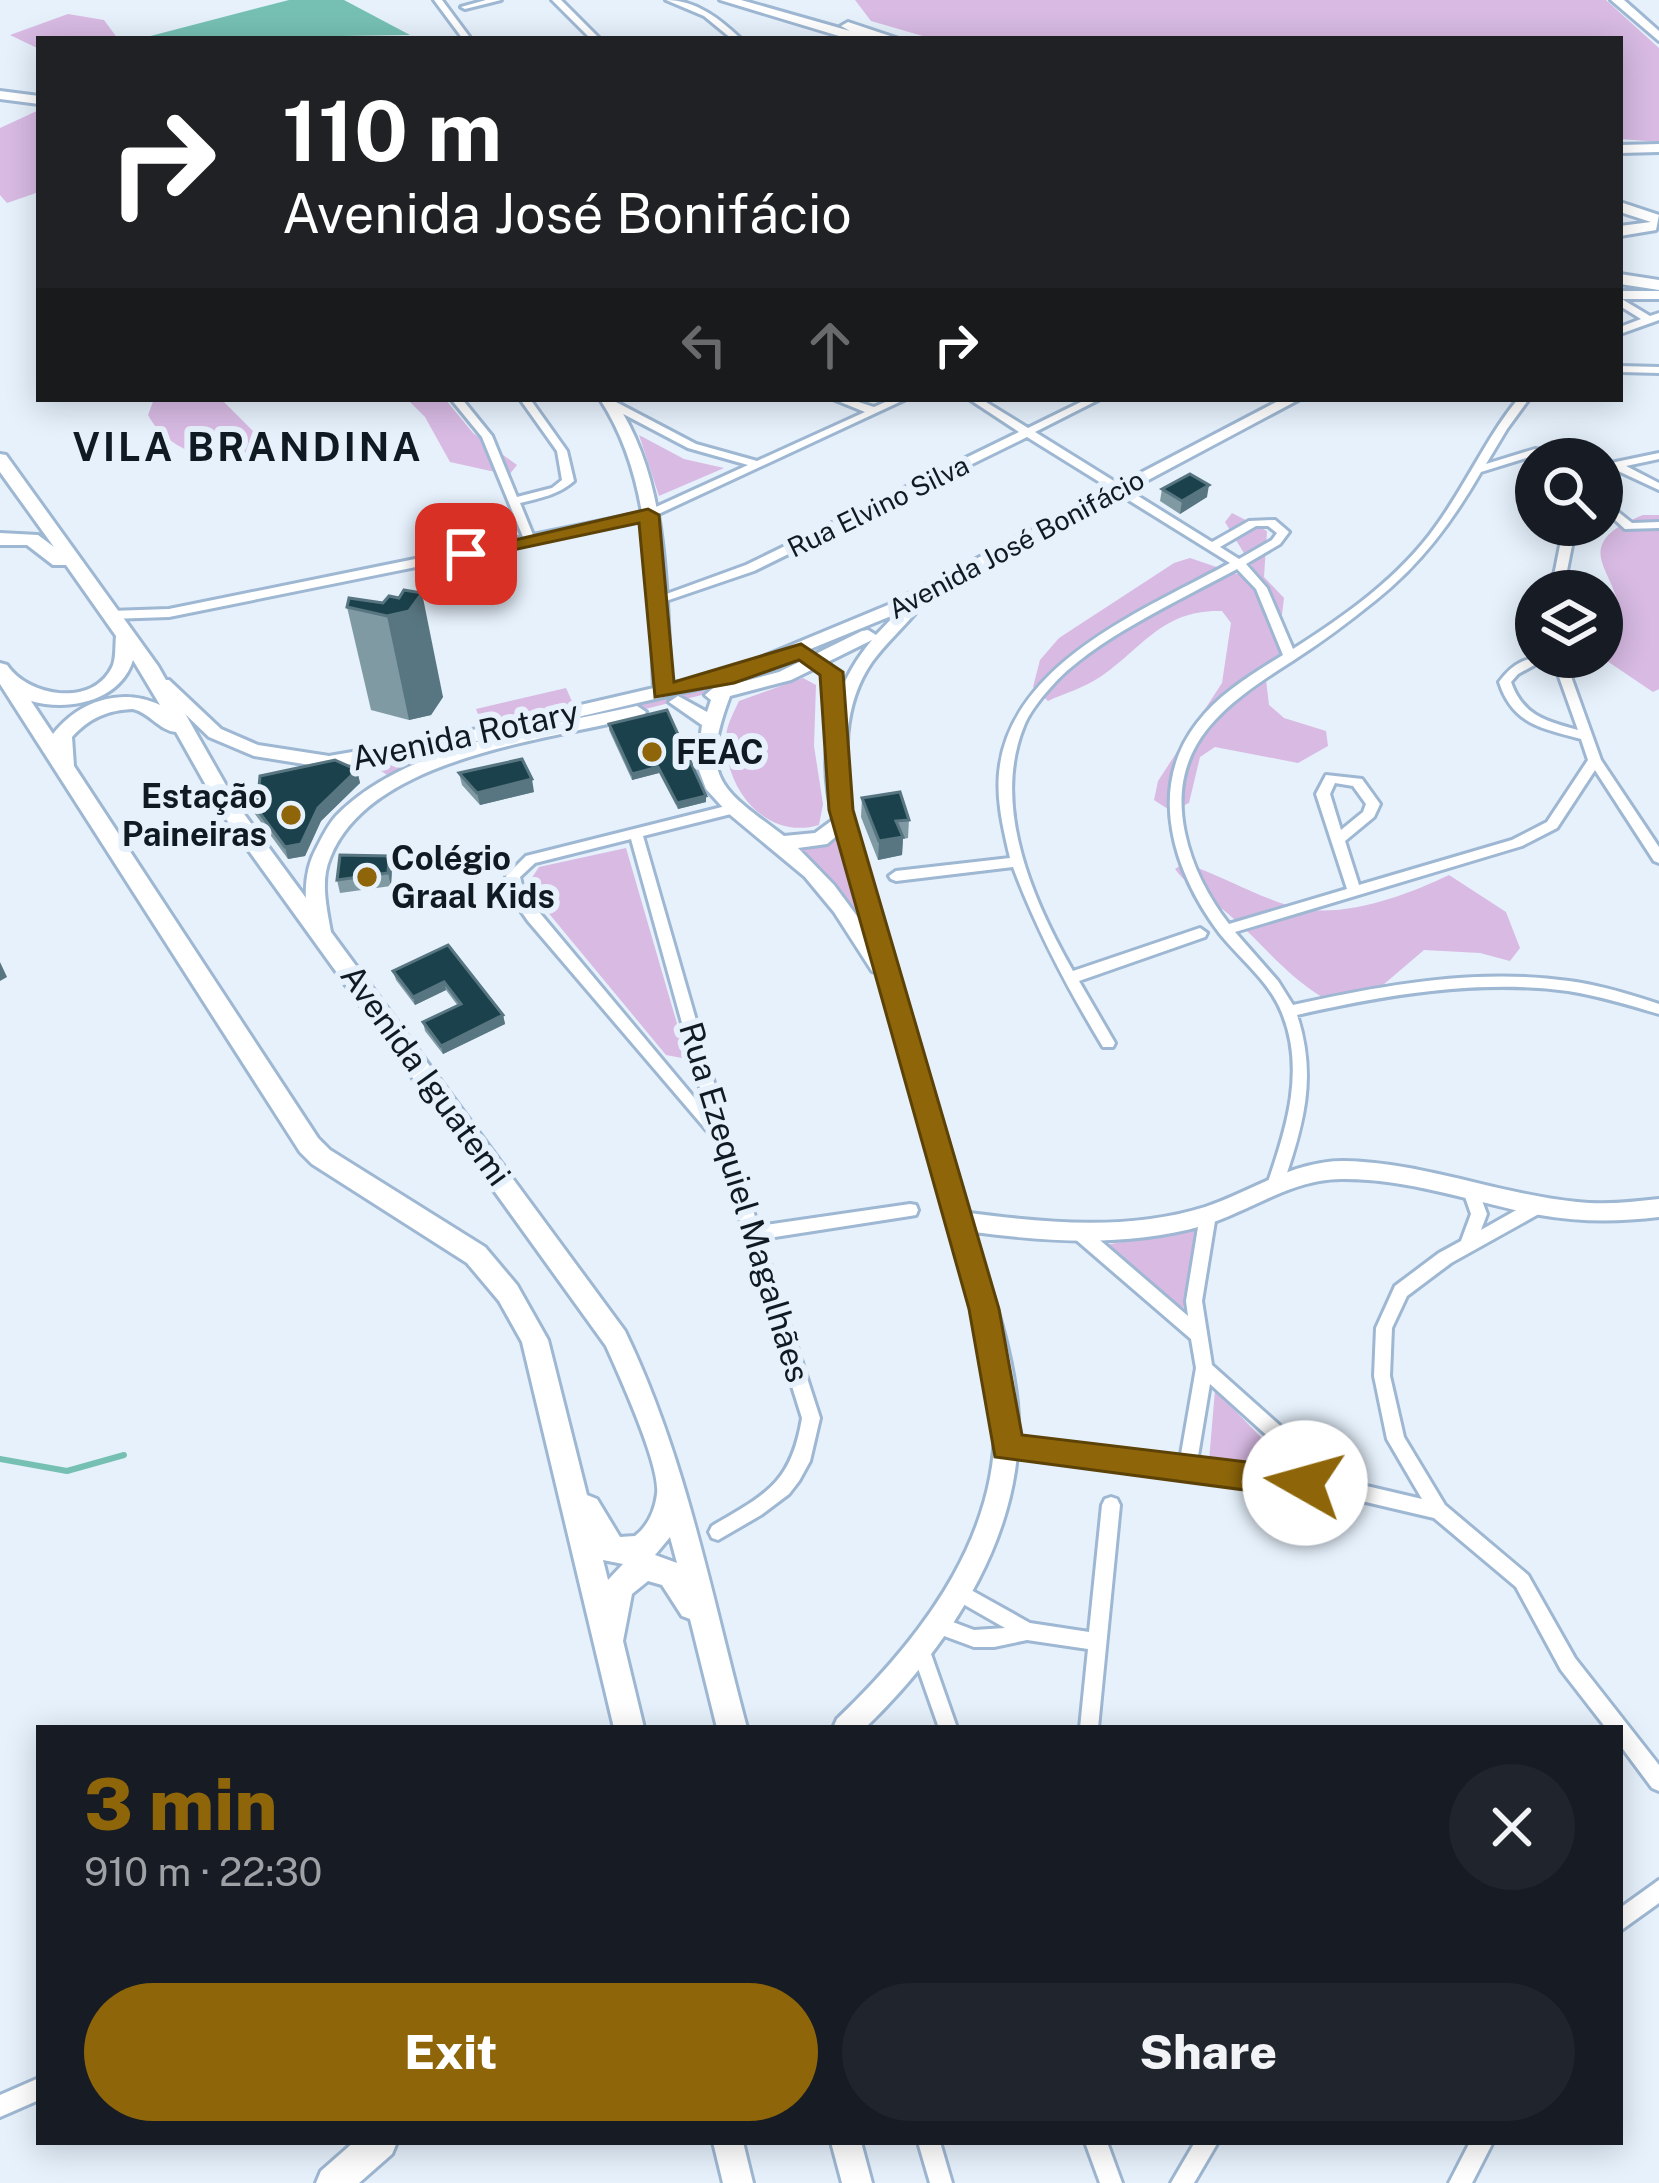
<!DOCTYPE html>
<html lang="en">
<head>
<meta charset="utf-8">
<style>
	body { margin:0; font-family:"Public Sans",sans-serif; background:#20242c; color:#f1f3f6; height:100vh; display:flex; flex-direction:column; font-size:45px; white-space:nowrap }
	* { box-sizing:border-box; margin:0 }
	p { font-size:39px; color:#9ea1a6 }
	.icon { flex:none; width:66px; height:66px; fill:none; stroke:currentColor; stroke-width:2; stroke-linecap:round; stroke-linejoin:round }
	.map { position:relative; flex:1; overflow:hidden }
	.sheet { position:absolute; left:36px; top:1725px; width:1587px; height:420px; display:flex; flex-direction:column; background:#171b24; border-radius:0px; box-shadow:0 6px 30px #0003 }
	.sheet>* { flex:none }
	.banner { position:absolute; left:36px; top:36px; width:1587px; height:366px; border-radius:0px; box-shadow:0 6px 30px #0003; background:#202124; color:#fff; overflow:hidden }
	.controls { position:absolute; left:1515px; top:438px; display:grid; gap:24px }
	.controls a { display:grid; place-items:center; width:108px; height:108px; border-radius:50%; background:#171b24; box-shadow:0 6px 30px #0003; font-size:60px }
	.pin { position:absolute; display:grid; place-items:center; width:102px; height:102px; color:#fff; margin:-51px; border-radius:24px; box-shadow:0 6px 18px #0006 }
	.me { position:absolute; width:132px; margin:-66px; rotate:277deg; stroke-linejoin:round; filter:drop-shadow(0 0 9px #0008) }
	.turn { display:flex; align-items:center; gap:42px; height:252px; padding:0 48px; font-size:54px }
	.turn .icon { width:156px; height:156px; stroke-width:2.5 }
	.turn b { display:block; font-size:84px; line-height:102px }
	.lanes { display:flex; align-items:center; height:114px; padding:0 48px; background:#0003; justify-content:center; gap:60px; direction:ltr }
	.lanes .off { opacity:.35 }
	.round { display:grid; place-items:center; flex:none; width:126px; height:126px; border-radius:63px; background:#20242c }
	.summary { display:flex; align-items:center; justify-content:space-between; height:204px; padding:0 48px }
	h1 { font-size:72px; font-weight:800; line-height:90px; color:#8e6609 }
	.action { display:flex; gap:24px; margin-top:auto; padding:24px 48px }
	.action a { flex:1; height:138px; border-radius:72px; background:#8e6609; color:#fff; font-size:48px; font-weight:800; line-height:138px; text-align:center }
	.action a+a { background:#20242c; color:#f1f3f6 }
	.map>svg:first-child { display:block }
	.green { fill:#d8bae3 }
	.water { fill:#76c0b3 }
	.lines { fill:none; stroke-linecap:round; stroke-linejoin:round }
	.stream { stroke:#76c0b3; stroke-width:6 }
	.street-casing { stroke:#9eb7d2; stroke-width:6 }
	.secondary-casing { stroke:#9eb7d2; stroke-width:6 }
	.primary-casing { stroke:#9eb7d2; stroke-width:6 }
	.street { fill:#fff; fill-rule:evenodd }
	.secondary { fill:#fff; fill-rule:evenodd }
	.primary { fill:#fff; fill-rule:evenodd }
	.wall { fill:#809aa4 }
	.shaded-wall { fill:#587681 }
	.building { fill:#1b424c; stroke:#587681; stroke-width:3 }
	.route { fill:#8e6609; stroke:#5c4206; stroke-width:3 }
	.poi-dot { fill:#8e6609; stroke:#e6f1fc; stroke-width:4.5 }
	.labels { text-anchor:middle; dominant-baseline:central; stroke-width:12; stroke-linejoin:round; paint-order:stroke }
	.far-street-label { font-size:27px; fill:#101a23; stroke:#e6f1fc }
	.street-label { font-size:33px; fill:#101a23; stroke:#e6f1fc }
	.poi-label { font-size:33px; font-weight:bold; fill:#101a23; stroke:#e6f1fc; text-anchor:start }
	.far-district-label { font-size:39px; font-weight:bold; letter-spacing:3px; fill:#101a23; stroke:#e6f1fc }
</style>
</head>
<body>
<div class="map">
<svg width="1659" height="2183" viewBox="0 0 1659 2183">
	<rect width="100%" height="100%" fill="#e6f1fc"/>
	<!-- green -->
	<g class="green">
		<polygon points="855,0 1606,0 1659,48 1659,142 1620,139 1620,39 933,39 871,21"/>
		<polygon points="68,14 104,20 118,39 39,39 39,49 10,35"/>
		<polygon points="39,110 39,192 7,203 0,195 0,128"/>
		<path d="M154,399H221L271,449C234,474 169,455 148,415Z"/>
		<polygon points="407,399 445,399 473,433 517,465 509,475 450,462 425,417"/>
		<polygon points="639,435 684,459 724,468 659,496"/>
		<path d="M1232,513L1267,531L1264,577L1284,598L1281,623L1295,649L1266,680L1269,705L1284,718L1326,731L1328,746L1298,763L1215,747L1200,757L1189,803L1171,811L1154,800L1158,781L1222,683L1231,623L1222,611C1162,609 1143,648 1100,677C1084,688 1065,693 1048,701L1033,687L1040,660L1059,638L1174,563L1190,558L1246,577L1253,568L1225,522Z"/>
		<path d="M1643,515H1659V689L1653,692L1604,659C1659,583 1543,555 1643,515Z"/>
		<path d="M803,678L816,685L814,746L823,804L819,825C765,841 723,787 726,736C727,724 734,712 739,701Z"/>
		<polygon points="718,682 714,692 422,764 390,777 377,768 385,758"/>
		<polygon points="566,688 575,708 484,730 476,709"/>
		<polygon points="842,837 875,947 837,886 798,850"/>
		<polygon points="626,848 687,1058 687,1059 666,1055 532,893 531,879 539,867"/>
		<path d="M1184,863C1220,875 1252,894 1287,905C1337,922 1405,896 1449,875L1506,912L1520,948L1510,961L1480,953L1424,950L1363,1002L1338,1006C1291,982 1271,952 1234,919C1215,901 1191,891 1175,869Z"/>
		<polygon points="1199,1229 1183,1310 1105,1245"/>
		<polygon points="1215,1390 1293,1470 1209,1461"/>
	</g>
	<!-- water -->
	<polygon class="water" points="289,0 344,0 410,35 139,39"/>
	<g class="lines">
		<!-- stream -->
		<polyline class="stream" points="0,1459 67,1471 124,1455"/>
		<!-- street casing -->
		<g class="street-casing">
			<g id="street">
				<polygon points="434,0 442,0 471,39 463,39"/>
				<polygon points="486,0 501,0 465,9 461,7"/>
				<polygon points="552,0 561,0 600,39 591,39"/>
				<path d="M666,0C696,0 720,19 741,39H732L704,16Z"/>
				<polygon points="1620,298 1650,316 1659,313 1659,320 1620,334 1620,327 1641,319 1620,306"/>
				<polygon points="1620,366 1659,367 1659,373 1620,372"/>
				<path d="M451,399H462L492,436L517,497L552,488L562,480L557,451L520,399H530L567,451L574,481C558,495 540,498 520,503L533,535L645,512L748,465L688,448L608,406V402H616L696,444L757,461L865,412L833,399H849L874,407L892,399H906L652,517L530,544L169,617L110,619L104,615L110,611L169,609L523,537L482,437Z"/>
				<path d="M969,399H981L1028,428L1087,399H1100L1035,432L1212,542L1249,521L1275,520L1289,532L1280,544L1246,564L1267,588L1293,649C1345,616 1400,577 1436,526C1466,485 1486,438 1518,399H1529L1507,429L1486,464L1535,449L1600,457L1602,459H1567L1536,455L1481,472C1452,522 1421,564 1376,600C1350,621 1322,642 1294,660C1228,702 1166,743 1185,833C1192,866 1208,897 1229,924L1347,889L1316,794L1326,775L1362,779L1380,804L1374,817L1345,841L1359,885L1512,840L1547,822L1588,760L1581,739C1542,728 1513,725 1499,682C1514,662 1527,657 1549,657L1518,674L1511,682C1523,716 1546,721 1578,730L1552,657H1564L1601,760L1659,847V863L1654,861L1595,770L1557,828L1522,846L1235,932L1278,981L1293,1005C1383,985 1477,968 1569,981C1600,985 1629,994 1659,1004V1014C1629,1005 1599,996 1568,991C1477,979 1386,995 1297,1015C1317,1076 1304,1123 1284,1182L1282,1186H1270L1268,1182C1287,1127 1305,1069 1282,1013C1270,982 1240,959 1220,934C1174,873 1146,789 1197,723C1219,694 1252,674 1283,655L1256,589L1237,569C1182,599 1090,641 1050,688C1041,698 1029,713 1024,726C991,806 1033,901 1073,971L1200,928L1207,933L1205,937L1079,981L1115,1043L1113,1047H1103C1068,989 1037,931 1013,867L896,881L891,879L889,876L896,871L1010,858C1003,828 995,796 1000,765C1015,661 1148,608 1230,563L1027,437L754,571L660,603L656,604L650,600L746,565L1019,432ZM1256,526H1268L1277,533L1272,540L1239,559L1220,547ZM1335,783L1353,786L1366,804L1363,812L1341,830L1330,794Z"/>
				<polygon points="1659,453 1659,459 1626,466 1659,483 1659,490 1616,470 1602,482 1602,472 1611,463"/>
				<polygon points="1602,499 1632,523 1659,522 1659,528 1625,529 1602,508"/>
				<polygon points="1564,525 1576,525 1563,591 1551,591"/>
				<path d="M734,804L741,809L739,812L643,836L731,1142L758,1226L910,1204L916,1205L918,1210L916,1215L910,1216L762,1239L820,1418L810,1461L799,1481L789,1494L761,1515L718,1540L712,1538L709,1532L712,1526C766,1494 791,1484 802,1418L715,1140L528,921L510,895L506,876L526,856ZM631,839L707,1113L524,894L520,877L535,863Z"/>
				<path d="M1471,1185L1477,1187L1487,1214L1481,1230L1534,1200H1546L1548,1205L1546,1210L1451,1263L1407,1296L1392,1328L1390,1376L1404,1437L1445,1505L1528,1575L1575,1658L1659,1765V1791L1652,1788L1620,1745V1728H1606L1561,1670L1516,1587L1434,1518L1336,1495L1006,1455L1000,1452L997,1447L1000,1442L1006,1439L1180,1460L1196,1368L1191,1339L1075,1239L1073,1234L1075,1229L1081,1227L1087,1229L1188,1316L1186,1301L1200,1215L1202,1210L1208,1209L1214,1210L1216,1215L1202,1301L1212,1365L1341,1480L1422,1499L1387,1439L1374,1376L1376,1328L1395,1286L1439,1253L1461,1241L1471,1214L1463,1191L1465,1187ZM1210,1384L1312,1476L1197,1462Z"/>
				<polygon points="1111,1497 1117,1499 1120,1505 1098,1728 1080,1728 1088,1649 1027,1640 994,1647 974,1647 936,1633 933,1627 936,1621 942,1618 974,1630 1005,1628 956,1600 953,1594 956,1588 962,1585 1030,1623 1089,1632 1102,1505 1105,1499"/>
				<polygon points="922,1645 929,1648 931,1654 957,1728 939,1728 913,1654 915,1648"/>
				<polygon points="1659,1880 1659,1903 1620,1931 1620,1908"/>
				<polygon points="39,2078 39,2100 0,2117 0,2095"/>
				<polygon points="918,2142 940,2142 952,2183 930,2183"/>
				<polygon points="1085,2142 1107,2142 1122,2183 1100,2183"/>
				<polygon points="1195,2142 1218,2142 1194,2183 1171,2183"/>
				<polygon points="1470,2142 1493,2142 1472,2183 1449,2183"/>
			</g>
		</g>
		<!-- secondary casing -->
		<g class="secondary-casing">
			<g id="secondary">
				<polygon points="1611,0 1624,0 1659,31 1659,41"/>
				<polygon points="0,91 39,96 39,104 0,99"/>
				<rect x="1620" y="291" width="39" height="8"/>
				<path d="M600,399H614C670,482 665,587 671,684L729,671L888,605L1282,399H1300L910,607L916,612C902,629 885,644 872,662C841,707 845,759 850,810L969,1213C1047,1223 1128,1231 1205,1207C1251,1192 1292,1161 1343,1161C1422,1162 1498,1194 1577,1202C1605,1205 1631,1202 1659,1199V1217C1618,1222 1580,1222 1540,1215C1474,1203 1409,1178 1341,1179C1291,1179 1249,1212 1202,1226C1127,1247 1050,1242 974,1232C990,1288 1011,1344 1017,1403C1029,1528 951,1645 865,1728H833L837,1719C925,1635 1009,1525 993,1395C985,1338 966,1283 950,1227C927,1143 904,1058 880,973L872,971L834,912L805,877L728,813L706,789L697,765L702,725L669,702L678,696L707,712L711,700L705,695L718,684L451,747L329,768L254,756L209,737L154,684L157,680H169L221,729L258,745L329,756L451,735L654,688C649,590 655,483 600,399ZM896,614L876,635L868,630L862,631L779,672L734,684L732,681ZM872,640C830,690 816,755 834,819L815,833L784,836C720,788 699,779 730,696L791,680ZM839,834L868,931L834,885L798,848L827,844Z"/>
				<path d="M637,706L646,712L643,716C550,740 370,756 330,858C320,881 327,909 331,932L321,939L314,937C303,910 302,873 317,847C322,837 328,825 336,816C407,743 541,728 637,706Z"/>
				<polygon points="713,2142 743,2142 753,2183 723,2183"/>
				<polygon points="831,2142 861,2142 872,2183 842,2183"/>
			</g>
		</g>
		<!-- primary casing -->
		<g class="primary-casing">
			<g id="primary">
				<polygon points="720,0 741,0 850,31 841,26 848,22 899,39 849,39"/>
				<polygon points="1659,144 1659,152 1620,153 1620,145"/>
				<polygon points="1620,202 1659,215 1656,230 1620,236 1620,226 1651,222 1620,212"/>
				<polygon points="1620,274 1659,280 1659,290 1620,284"/>
				<path d="M0,454L6,455L158,666L236,803L625,1331C686,1457 711,1594 747,1728H717L690,1619L682,1616L662,1585L648,1581L632,1594L623,1641L644,1728H614L522,1342L499,1301L467,1263L312,1164L300,1152L0,684V663L7,665C27,696 94,709 113,665C116,657 115,644 116,636L66,565H53L27,545H0V533L38,535L54,547L0,472ZM133,660L160,705C121,687 79,701 53,734L31,701C69,712 120,701 133,660ZM133,709C150,713 160,731 176,732L221,812L606,1346C619,1375 661,1466 657,1494C655,1510 648,1526 635,1536L620,1537L597,1499L587,1495L548,1340L517,1285L485,1247L330,1150L318,1138L74,766L72,737C89,718 108,710 133,709ZM670,1537L677,1563L655,1555ZM603,1560L623,1564L608,1580Z"/>
				<polygon points="354,2142 397,2142 392,2154 359,2183 316,2183 321,2171"/>
			</g>
		</g>
		<!-- street -->
		<use href="#street" class="street"/>
		<!-- secondary -->
		<use href="#secondary" class="secondary"/>
		<!-- primary -->
		<use href="#primary" class="primary"/>
	</g>
	<!-- wall -->
	<g class="wall">
		<polygon points="1162,489 1207,497 1180,514 1160,501"/>
		<polygon points="383,603 443,697 431,715 409,720 371,710 347,607"/>
		<polygon points="609,724 706,802 678,809 659,773 632,780 609,730"/>
		<polygon points="357,770 360,783 321,821 305,856 288,859 252,810 248,797 259,787"/>
		<polygon points="459,773 534,792 480,805 462,785"/>
		<polygon points="862,798 909,820 908,838 903,839 902,855 878,860 861,817"/>
		<polygon points="392,868 391,886 340,893 337,880"/>
		<polygon points="448,945 503,1015 505,1024 443,1054 425,1031 423,1022 458,1006 446,990 415,1005 396,980 393,971"/>
	</g>
	<!-- shaded-wall -->
	<g class="shaded-wall">
		<polygon points="1209,485 1207,497 1180,514 1182,501"/>
		<polygon points="422,593 443,697 431,715 409,720 387,616"/>
		<polygon points="658,767 659,773 632,780 632,774"/>
		<polygon points="357,770 360,783 321,821 305,856 288,859 285,847 318,808"/>
		<polygon points="532,779 534,792 480,805 477,793"/>
		<polygon points="706,796 706,802 678,809 677,803"/>
		<polygon points="903,837 902,855 878,860 879,841"/>
		<polygon points="389,856 392,868 391,886 388,873"/>
		<polygon points="0,962 7,977 0,981"/>
		<polygon points="444,982 446,990 415,1005 413,997"/>
		<polygon points="503,1015 505,1024 443,1054 441,1046"/>
	</g>
	<!-- building -->
	<g class="building">
		<polygon points="1190,474 1209,485 1182,501 1162,489"/>
		<polygon points="404,590 422,593 409,611 387,616 347,607 349,598 383,603 389,596 399,598"/>
		<polygon points="667,710 706,796 677,803 658,767 632,774 609,724"/>
		<polygon points="522,759 532,779 477,793 459,773"/>
		<polygon points="335,760 357,770 318,808 301,844 285,847 248,797 259,787 260,776"/>
		<polygon points="900,792 909,820 896,821 903,837 879,841 862,798"/>
		<polygon points="340,855 389,856 388,873 337,880"/>
		<polygon points="448,945 503,1015 441,1046 423,1022 461,1004 444,982 413,997 393,971"/>
	</g>
	<!-- route -->
	<polygon class="route" points="648,509 659,515 674,682 801,644 843,672 853,810 999,1309 1022,1435 1305,1469 1316,1473 1321,1483 1316,1493 1305,1498 995,1457 969,1309 829,810 820,675 799,660 734,683 655,697 639,523 466,560 455,554"/>
	<!-- markers -->
	<g class="poi-dot">
		<circle cx="652" cy="752" r="12"/>
		<circle cx="291" cy="815" r="12"/>
		<circle cx="367" cy="877" r="12"/>
	</g>
	<g class="labels">
		<!-- far-street labels -->
		<g class="far-street-label">
			<text transform="translate(878 506) rotate(-26)">Rua Elvino Silva</text>
			<text transform="translate(1016 544) rotate(-28)">Avenida José Bonifácio</text>
		</g>
		<!-- street labels -->
		<g class="street-label">
			<text transform="translate(465 735) rotate(-12)">Avenida Rotary</text>
			<text transform="translate(426 1075) rotate(54)">Avenida Iguatemi</text>
			<text transform="translate(745 1202) rotate(73)">Rua Ezequiel Magalhães</text>
		</g>
		<!-- poi labels -->
		<g class="poi-label">
			<text x="676" y="752">FEAC</text>
			<text x="267" y="796" text-anchor="end">Estação<tspan x="267" dy="38">Paineiras</tspan></text>
			<text x="391" y="858">Colégio<tspan x="391" dy="38">Graal Kids</tspan></text>
		</g>
		<!-- far-district labels -->
		<g class="far-district-label">
			<text x="248" y="447">VILA BRANDINA</text>
		</g>
	</g>
</svg>
<div class="controls">
<a><svg class="icon" aria-label="search" viewBox="0 0 24 24"><circle cx="10" cy="10" r="6"/><path d="M15 15l6 6"/></svg></a>
<a><svg class="icon" aria-label="layers" viewBox="0 0 24 24"><path d="M12 4l9 5-9 5-9-5zM3 14l9 5 9-5"/></svg></a>
</div>
<div class="pin" style="left:466px;top:554px;background:#d93025"><svg class="icon" aria-label="arrive" viewBox="0 0 24 24"><path d="M6 21V4h12l-3 4 3 4H6"/></svg></div>
<svg class="me" style="left:1305px;top:1483px" viewBox="-20 -20 40 40"><circle r="19" fill="#fff"/><path d="M0-13L10 11 0 6-10 11z" fill="#8e6609"/></svg>
<div class="banner">
<div class="turn"><svg class="icon" aria-label="right" viewBox="0 0 24 24"><path d="M7 20v-9h11M14 6l5 5-5 5"/></svg><div><b>110 m</b>Avenida José Bonifácio</div></div>
<div class="lanes"><svg class="icon off" aria-label="left" viewBox="0 0 24 24"><path d="M17 20v-9H6M10 6l-5 5 5 5"/></svg><svg class="icon off" aria-label="ahead" viewBox="0 0 24 24"><path d="M12 20V5M6 11l6-6 6 6"/></svg><svg class="icon" aria-label="right" viewBox="0 0 24 24"><path d="M7 20v-9h11M14 6l5 5-5 5"/></svg></div>
</div>
<section class="sheet">
<div class="summary"><div><h1>3 min</h1><p>910 m · 22:30</p></div><a class="round"><svg class="icon" aria-label="close" viewBox="0 0 24 24"><path d="M6 6l12 12M18 6L6 18"/></svg></a></div>
<div class="action"><a>Exit</a><a>Share</a></div>
</section>
</div>
</body>
</html>
